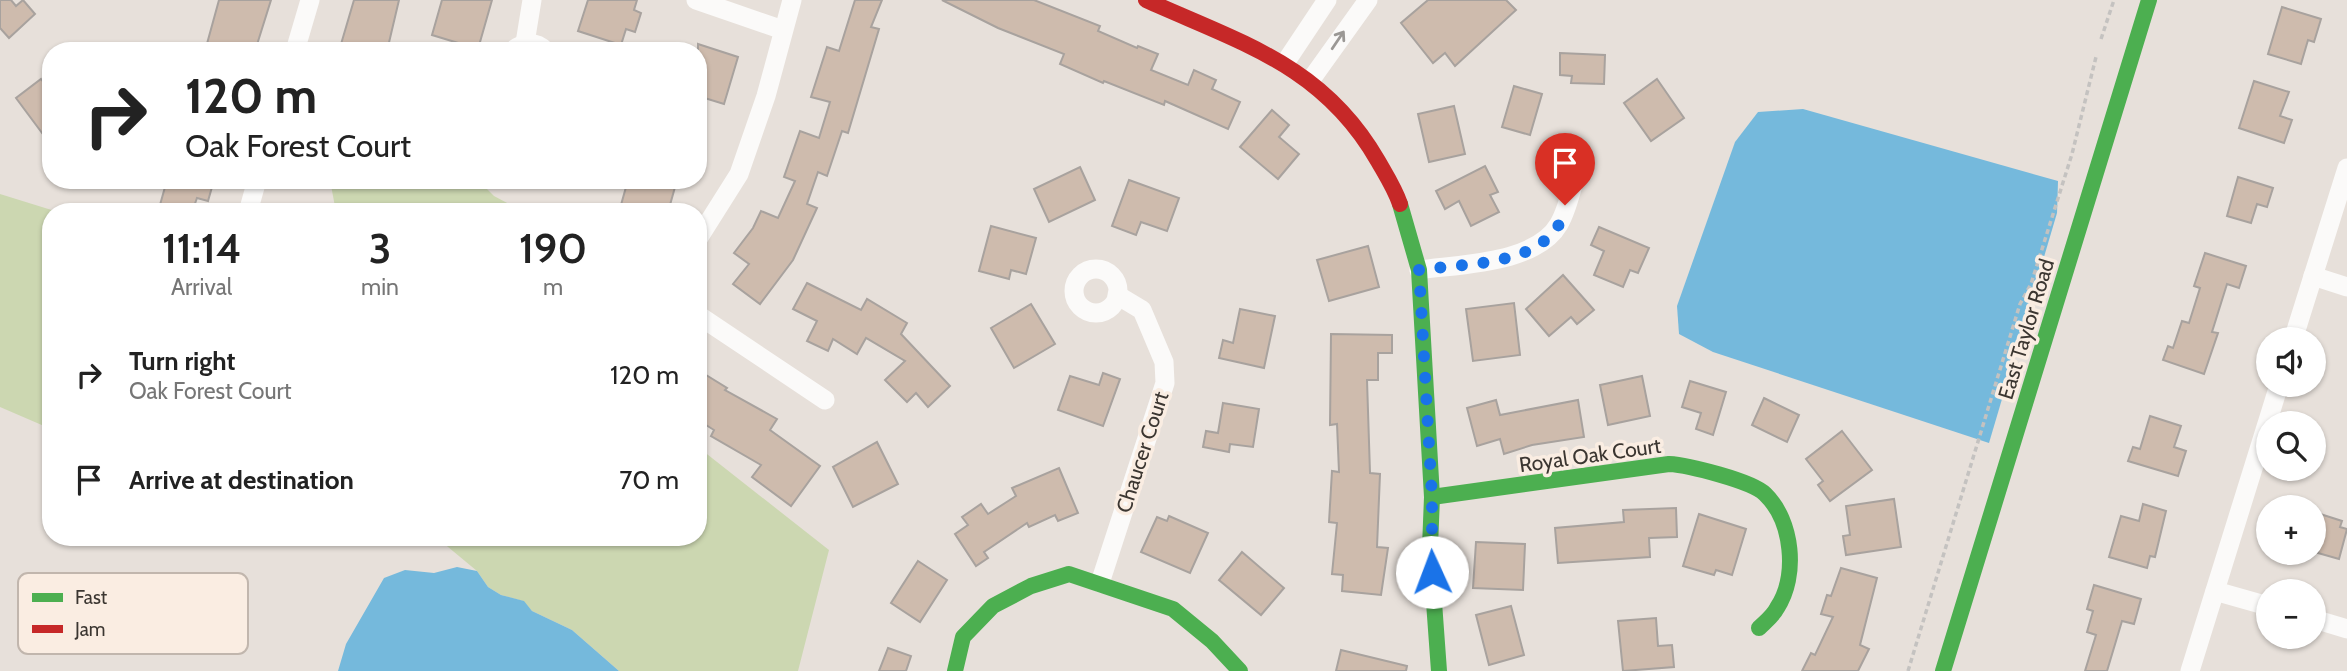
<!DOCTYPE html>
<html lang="en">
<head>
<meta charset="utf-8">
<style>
	body { margin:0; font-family:Cabin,sans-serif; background:#f6f6f6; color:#222; height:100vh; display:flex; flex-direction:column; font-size:26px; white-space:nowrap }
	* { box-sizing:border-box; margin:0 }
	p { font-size:23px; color:#767676 }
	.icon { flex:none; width:38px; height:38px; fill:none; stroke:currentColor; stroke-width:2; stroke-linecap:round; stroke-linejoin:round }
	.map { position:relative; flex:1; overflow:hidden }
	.panel { position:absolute; left:42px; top:203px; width:665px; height:343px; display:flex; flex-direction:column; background:#fff; border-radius:28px; box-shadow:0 2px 5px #0004 }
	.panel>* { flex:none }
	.guide { position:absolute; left:42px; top:42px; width:665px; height:147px; border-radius:28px; box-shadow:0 2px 5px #0004; background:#fff; color:#222; overflow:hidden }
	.tools { position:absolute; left:2256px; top:327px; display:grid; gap:14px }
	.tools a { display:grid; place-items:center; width:70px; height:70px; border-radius:50%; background:#fff; box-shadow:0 2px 5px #0004; font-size:35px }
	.pin { position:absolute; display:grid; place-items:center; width:60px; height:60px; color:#fff; margin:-72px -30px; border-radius:50% 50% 50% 0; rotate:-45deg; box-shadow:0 0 7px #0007 }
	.pin .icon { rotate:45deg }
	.me { position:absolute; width:77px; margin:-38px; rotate:358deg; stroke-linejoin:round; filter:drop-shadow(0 0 5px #0008) }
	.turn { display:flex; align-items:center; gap:24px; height:147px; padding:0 28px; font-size:32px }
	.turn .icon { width:91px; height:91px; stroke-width:2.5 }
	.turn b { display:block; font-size:49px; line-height:60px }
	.eta { display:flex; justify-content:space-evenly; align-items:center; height:119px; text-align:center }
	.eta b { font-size:42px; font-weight:600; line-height:49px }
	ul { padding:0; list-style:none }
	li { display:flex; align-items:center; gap:21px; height:105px; padding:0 28px }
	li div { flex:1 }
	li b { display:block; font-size:26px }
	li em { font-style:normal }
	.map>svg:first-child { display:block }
	.green { fill:#ccd7b1 }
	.water { fill:#75b9dc }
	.building { fill:#cebbad; stroke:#a8a29e; stroke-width:2 }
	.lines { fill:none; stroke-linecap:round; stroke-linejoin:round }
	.path { stroke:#c4c2c0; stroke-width:3.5; stroke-dasharray:5 3.5; stroke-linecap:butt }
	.street { stroke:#fbfaf9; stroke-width:19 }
	.fast { stroke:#4caf50; stroke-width:16 }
	.jam { stroke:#c62828; stroke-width:16 }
	.oneway { stroke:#9b9895 }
	.route { stroke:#1a73e8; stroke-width:12; stroke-dasharray:0 21.6 }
	.labels { text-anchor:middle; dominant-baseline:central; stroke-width:7; stroke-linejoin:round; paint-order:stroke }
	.street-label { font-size:21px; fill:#3b3631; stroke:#faede2 }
	.key { fill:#faede2; stroke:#c1b6ad; stroke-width:2 }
	.key-label { font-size:19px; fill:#3b3631 }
</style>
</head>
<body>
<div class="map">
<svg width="2347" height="671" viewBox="0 0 2347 671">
	<rect width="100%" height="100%" fill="#e7e0da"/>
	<!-- green -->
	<g class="green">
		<polygon points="330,180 478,180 494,196 524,212 336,212"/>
		<polygon points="0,194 58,212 51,212 51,429 0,407"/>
		<polygon points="698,447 829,550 798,671 619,671 572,630 532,611 523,601 501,595 488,587 477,571 436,537 698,537"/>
	</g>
	<!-- water -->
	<g class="water">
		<polygon points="1803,109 2058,181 2057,213 1989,443 1713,352 1679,334 1677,306 1735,142 1758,112"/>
		<polygon points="457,567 477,571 488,587 501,595 524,601 532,611 572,630 619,671 338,671 346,644 384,578 405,570 434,573"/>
	</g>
	<!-- building -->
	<g class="building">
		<polygon points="0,0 11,0 16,6 23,0 35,14 9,38 0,28"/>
		<polygon points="219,0 271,0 255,51 205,51"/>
		<polygon points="354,0 399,0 387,51 339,51"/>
		<polygon points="442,0 492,0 478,49 432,35"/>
		<polygon points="588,0 637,0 634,10 641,13 635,32 626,29 621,45 578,31"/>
		<polygon points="855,0 882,0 871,27 879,29 848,133 842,131 827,176 818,172 807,204 817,208 793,260 760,304 733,284 749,264 734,253 753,228 761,211 778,218 795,181 784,177 800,131 819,138 830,102 811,97 827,47 839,51"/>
		<polygon points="942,0 1034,0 1100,26 1098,31 1137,48 1138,46 1158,54 1151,70 1188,85 1194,70 1216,80 1212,89 1240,102 1228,129 1165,101 1164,105 1104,81 1103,83 1060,64 1064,54 998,28"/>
		<polygon points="1428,0 1506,0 1516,10 1455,66 1445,53 1433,63 1401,23"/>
		<polygon points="2282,7 2321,19 2314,42 2308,40 2301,64 2268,54"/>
		<polygon points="698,44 738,57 724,104 698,96"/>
		<polygon points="1560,53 1605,55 1604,84 1571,83 1572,76 1560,75"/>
		<polygon points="41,79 51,92 51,145 16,98"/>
		<polygon points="1657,79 1684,118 1651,141 1624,103"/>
		<polygon points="2254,81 2289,92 2280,116 2292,120 2284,143 2239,128"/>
		<polygon points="1514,86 1542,94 1530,135 1502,127"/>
		<polygon points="1454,106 1465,154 1429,162 1418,114"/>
		<polygon points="1272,110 1289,125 1279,137 1299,154 1278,179 1240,147"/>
		<polygon points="1485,166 1498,192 1490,195 1499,212 1471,226 1459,201 1445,209 1436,191"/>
		<polygon points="1080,167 1095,200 1049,222 1034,189"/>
		<polygon points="2238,177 2273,188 2267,207 2257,204 2251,223 2227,216"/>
		<polygon points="167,180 214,180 208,201 197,198 192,212 158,212"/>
		<polygon points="628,180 677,180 668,212 619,212"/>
		<polygon points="1129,180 1179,198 1167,231 1141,222 1136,235 1112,226"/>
		<polygon points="991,226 1036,238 1026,274 1011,270 1009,279 979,271"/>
		<polygon points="1599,227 1649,248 1638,273 1630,270 1623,287 1594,275 1604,251 1591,245"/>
		<polygon points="1368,246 1379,287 1329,301 1317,260"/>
		<polygon points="2205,253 2246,266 2239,288 2227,284 2212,332 2218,333 2204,374 2163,360 2168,346 2173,348 2182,321 2189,323 2200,288 2194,286"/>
		<polygon points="1563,275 1594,310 1577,324 1571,317 1549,336 1526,309"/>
		<polygon points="807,283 861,310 867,299 907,323 901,334 950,386 928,407 916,393 907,402 885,380 905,361 866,338 857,354 833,339 828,351 807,341 817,321 793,309"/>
		<polygon points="1514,303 1520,355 1473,361 1466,309"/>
		<polygon points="1031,304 1055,344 1014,368 991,328"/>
		<polygon points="1240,309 1275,316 1264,368 1219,358 1223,340 1233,343"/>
		<polygon points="1331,334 1392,335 1392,353 1378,353 1378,380 1367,380 1370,473 1380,474 1377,547 1388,548 1381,595 1342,591 1343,575 1332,574 1337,523 1329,522 1332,471 1339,472 1337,424 1330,425"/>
		<polygon points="698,370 727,388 725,390 777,419 770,430 820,466 791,506 752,477 761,465 711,436 714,430 698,420"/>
		<polygon points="1103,373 1120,379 1103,426 1058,410 1070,376 1099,385"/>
		<polygon points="1642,376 1650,416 1608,425 1600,385"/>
		<polygon points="1690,381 1726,392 1713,435 1696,429 1701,413 1682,407"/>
		<polygon points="1764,398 1799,415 1787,442 1752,425"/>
		<polygon points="1496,400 1500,415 1578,400 1584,437 1532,445 1504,454 1500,439 1477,446 1467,408"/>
		<polygon points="1223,403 1259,409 1253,447 1230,444 1229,452 1203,447 1206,431 1218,433"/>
		<polygon points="2150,416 2181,426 2174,447 2186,451 2178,476 2128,461 2133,447 2140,449"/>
		<polygon points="1842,431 1872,470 1830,501 1818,485 1823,481 1806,459"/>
		<polygon points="877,442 898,484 853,507 833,467"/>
		<polygon points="1059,468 1078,513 1058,521 1055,515 1029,527 1027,523 984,552 988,558 976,566 955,534 968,525 962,517 981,504 988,514 1016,496 1012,488"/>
		<polygon points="1894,499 1901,547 1846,555 1843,536 1850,535 1846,506"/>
		<polygon points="2143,504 2166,511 2155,557 2150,556 2147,568 2109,557 2121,516 2139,521"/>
		<polygon points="1676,508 1677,537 1649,538 1650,557 1558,563 1555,528 1624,522 1623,510"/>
		<polygon points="2314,512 2342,521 2340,527 2347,529 2339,559 2318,553 2319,549 2314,548"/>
		<polygon points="1699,514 1746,529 1732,575 1716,570 1714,575 1683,566"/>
		<polygon points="1169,516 1208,533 1190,573 1141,552 1157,517 1167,521"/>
		<polygon points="1476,542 1525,544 1523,590 1473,588"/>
		<polygon points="1242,552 1284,588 1261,615 1219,580"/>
		<polygon points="918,561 947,580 920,622 891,603"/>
		<polygon points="1841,568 1877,578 1860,645 1869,649 1858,671 1802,671 1811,653 1815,655 1833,617 1821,614 1827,595 1831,596"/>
		<polygon points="2094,585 2141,599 2134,624 2122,621 2107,671 2085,671 2096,635 2087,632 2093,611 2087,609"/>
		<polygon points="1511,606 1524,655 1489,665 1476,615"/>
		<polygon points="1656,618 1658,646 1672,645 1674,667 1623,671 1618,621"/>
		<polygon points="888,648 911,656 906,671 879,671"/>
		<polygon points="1341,650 1407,666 1406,671 1336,671"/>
	</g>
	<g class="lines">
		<!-- path -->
		<g class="path">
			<polyline points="2101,39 2114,0"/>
			<polyline points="1908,671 2020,304 2031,284 2072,154 2096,57"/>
		</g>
		<!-- street -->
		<g class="street">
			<polyline points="696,0 783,30"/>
			<polyline points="525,43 532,0"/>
			<polyline points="295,51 310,0"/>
			<path d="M512,51C523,42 535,40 546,51"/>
			<polyline points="1285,63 1327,0"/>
			<polyline points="1310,81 1368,0"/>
			<polyline points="248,212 257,180"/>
			<polyline points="698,239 739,174 766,96 792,0"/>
			<circle cx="1096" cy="291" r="22"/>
			<path d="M1419,270C1460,264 1536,264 1559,224C1569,207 1573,182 1579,163"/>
			<polyline points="2313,276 2347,287"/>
			<polyline points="698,315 825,400"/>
			<polyline points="2293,340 2347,168"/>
			<polyline points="1100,583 1165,383 1164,362 1142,310 1117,295"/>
			<polyline points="2215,591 2268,606"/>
			<polyline points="2314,619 2347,629"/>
			<polyline points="2190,671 2279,385"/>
		</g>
		<!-- fast -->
		<g class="fast">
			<polyline points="1400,204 1419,270 1432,497 1430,547 1439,671"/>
			<path d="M1432,497L1669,464C1688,465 1752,481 1765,494C1793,521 1798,576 1777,608C1773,616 1765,622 1759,628"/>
			<polyline points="955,671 963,637 993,606 1031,586 1069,574 1173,609 1212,641 1240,671"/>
			<polyline points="1943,671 2149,0"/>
		</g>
		<!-- jam -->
		<path class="jam" d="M1146,0C1241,43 1323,65 1378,161C1386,175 1395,189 1400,204"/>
	</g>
	<!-- one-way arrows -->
	<defs><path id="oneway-shaft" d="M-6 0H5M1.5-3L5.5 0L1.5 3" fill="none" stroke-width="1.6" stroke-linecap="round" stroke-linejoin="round" transform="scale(1.75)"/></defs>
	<use class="oneway" href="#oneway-shaft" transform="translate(1338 40) rotate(-56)"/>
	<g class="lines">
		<!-- route -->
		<path class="route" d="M1432,572V497L1419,270C1463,263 1531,267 1558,226C1562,220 1563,211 1565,205"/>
	</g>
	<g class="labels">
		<!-- street labels -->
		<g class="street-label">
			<text transform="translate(2026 329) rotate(-73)">East Taylor Road</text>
			<text transform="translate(1142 452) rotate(-72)">Chaucer Court</text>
			<text transform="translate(1590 455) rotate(-8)">Royal Oak Court</text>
		</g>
	</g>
	<!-- legend -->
	<rect x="18" y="573" width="230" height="81" rx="10" class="key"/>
	<rect x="32" y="593" width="31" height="9" fill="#4caf50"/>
	<rect x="32" y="625" width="31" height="8" fill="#c62828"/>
	<g class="key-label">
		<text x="75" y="604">Fast</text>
		<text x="75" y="636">Jam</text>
	</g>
</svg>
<div class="tools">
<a><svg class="icon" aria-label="sound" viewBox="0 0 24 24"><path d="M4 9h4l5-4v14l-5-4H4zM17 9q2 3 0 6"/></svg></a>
<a><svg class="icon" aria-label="search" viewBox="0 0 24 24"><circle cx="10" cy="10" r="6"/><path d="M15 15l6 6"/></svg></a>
<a>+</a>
<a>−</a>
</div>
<div class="pin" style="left:1565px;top:205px;background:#d93025"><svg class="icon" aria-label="arrive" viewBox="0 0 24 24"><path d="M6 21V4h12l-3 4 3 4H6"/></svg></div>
<svg class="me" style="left:1432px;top:572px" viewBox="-20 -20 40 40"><circle r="19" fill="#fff"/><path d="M0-13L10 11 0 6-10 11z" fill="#1a73e8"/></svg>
<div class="guide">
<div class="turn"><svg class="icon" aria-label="right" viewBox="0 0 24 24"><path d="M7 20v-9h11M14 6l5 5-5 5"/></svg><div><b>120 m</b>Oak Forest Court</div></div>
</div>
<section class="panel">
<div class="eta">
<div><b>11:14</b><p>Arrival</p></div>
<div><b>3</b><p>min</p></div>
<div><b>190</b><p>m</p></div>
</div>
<ul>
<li><svg class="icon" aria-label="right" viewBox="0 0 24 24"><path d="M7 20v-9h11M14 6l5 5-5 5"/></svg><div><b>Turn right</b><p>Oak Forest Court</p></div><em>120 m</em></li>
<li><svg class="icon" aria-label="arrive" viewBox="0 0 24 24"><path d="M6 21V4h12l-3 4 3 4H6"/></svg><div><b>Arrive at destination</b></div><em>70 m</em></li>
</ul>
</section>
</div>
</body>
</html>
